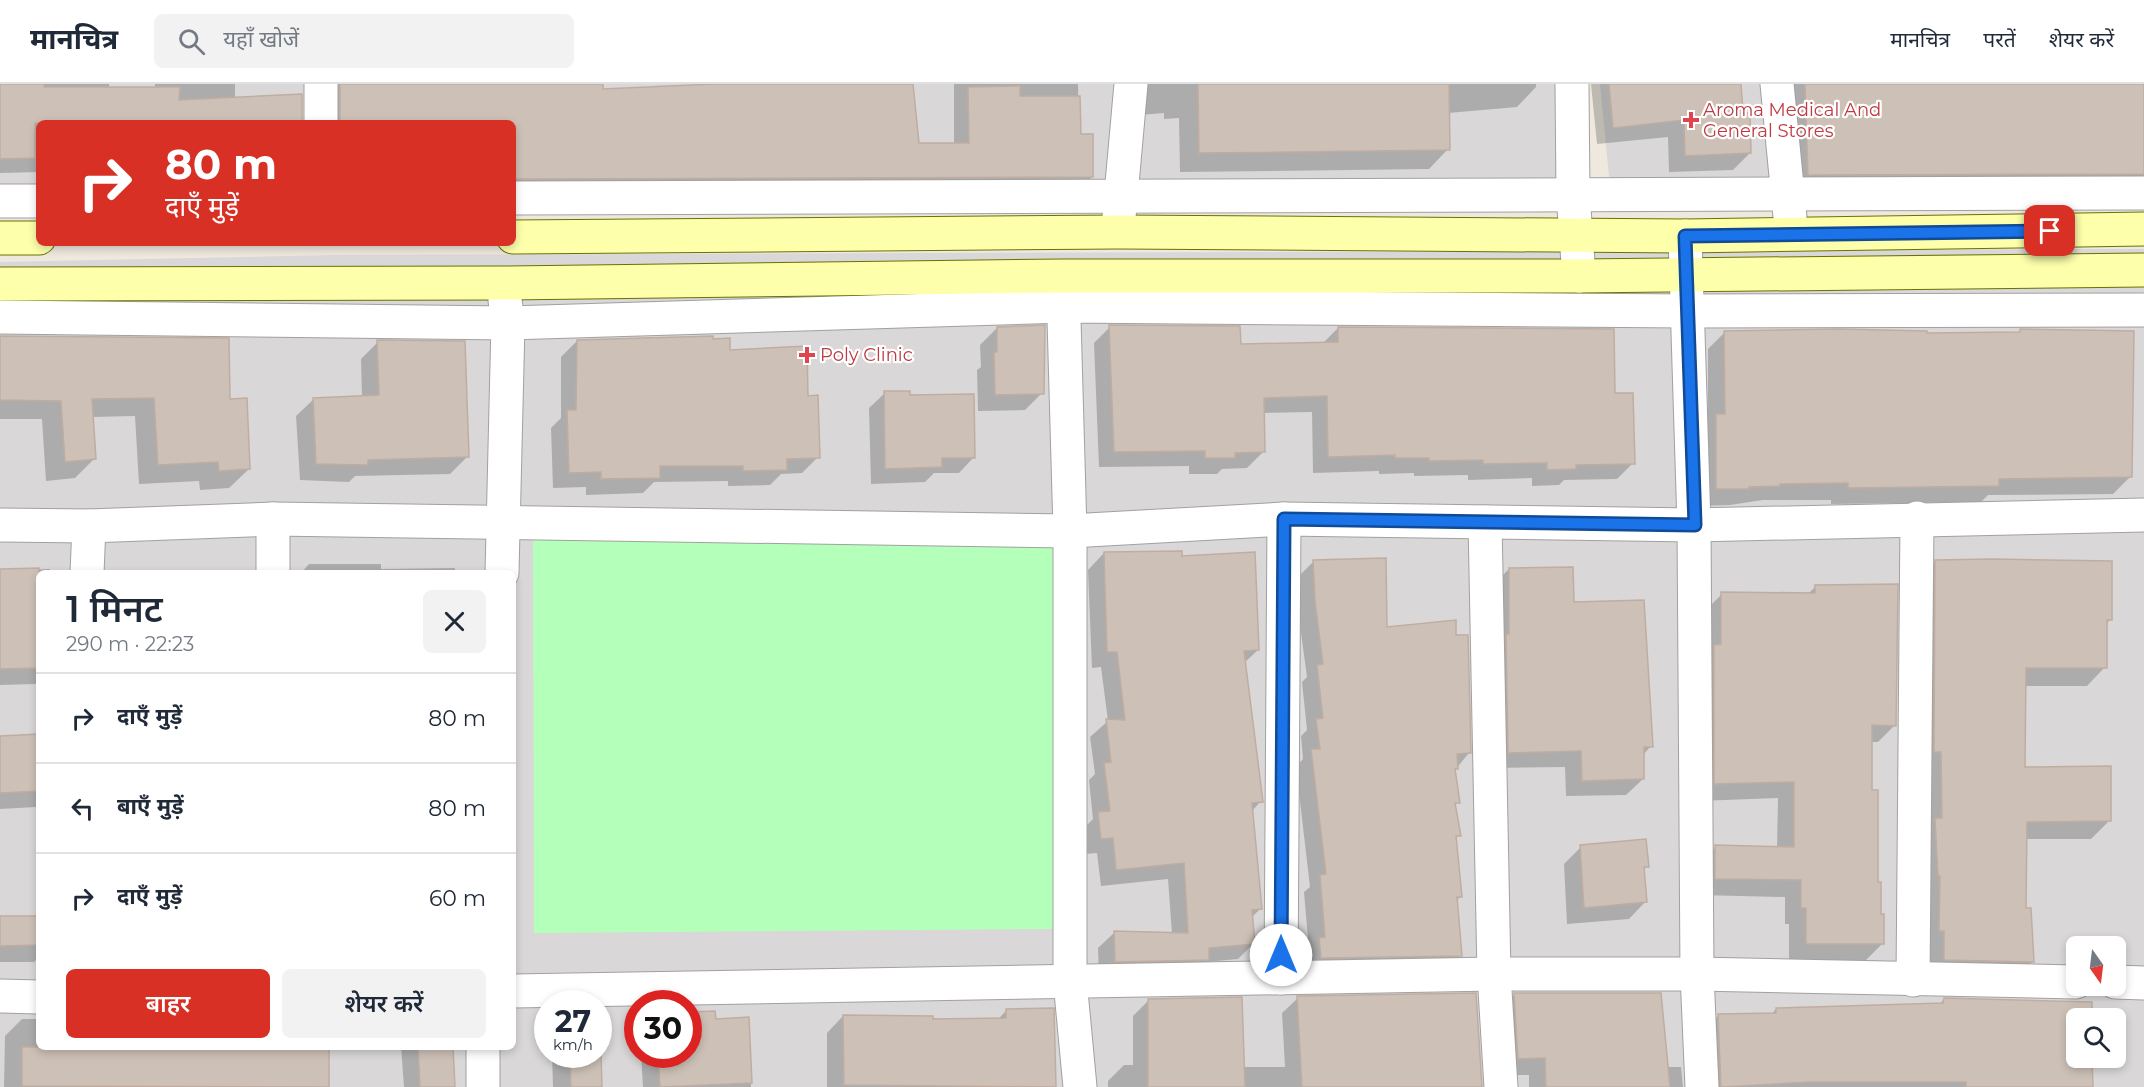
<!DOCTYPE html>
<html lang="hi">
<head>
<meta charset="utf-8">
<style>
	body { margin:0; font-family:Montserrat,"Noto Sans Devanagari",sans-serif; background:#f2f2f3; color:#1f2937; height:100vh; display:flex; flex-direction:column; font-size:22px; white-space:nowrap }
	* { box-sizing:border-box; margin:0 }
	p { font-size:20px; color:#747a83 }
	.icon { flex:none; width:33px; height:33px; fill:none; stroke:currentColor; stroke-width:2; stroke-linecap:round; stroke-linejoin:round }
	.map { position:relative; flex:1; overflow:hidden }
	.details { position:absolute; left:36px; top:486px; width:480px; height:480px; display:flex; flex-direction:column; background:#fff; border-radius:9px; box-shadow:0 3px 9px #0003 }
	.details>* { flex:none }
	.banner { position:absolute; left:36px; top:36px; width:480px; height:126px; border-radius:9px; box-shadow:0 3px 9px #0003; background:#d93025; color:#fff; overflow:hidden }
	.needle { width:39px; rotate:166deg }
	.buttons { position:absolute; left:2066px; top:852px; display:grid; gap:12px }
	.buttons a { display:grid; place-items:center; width:60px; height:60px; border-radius:9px; background:#fff; box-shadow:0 3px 9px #0003; font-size:30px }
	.speed { position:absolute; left:534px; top:906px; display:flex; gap:12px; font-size:30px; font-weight:700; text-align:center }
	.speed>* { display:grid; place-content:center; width:78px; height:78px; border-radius:50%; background:#fff; box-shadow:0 3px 9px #0003; line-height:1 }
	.speed small { font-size:15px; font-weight:400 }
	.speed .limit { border:9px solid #d22; background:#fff; color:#111 }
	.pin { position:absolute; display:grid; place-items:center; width:51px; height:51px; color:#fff; margin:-26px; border-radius:12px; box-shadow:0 3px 9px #0006 }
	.me { position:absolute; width:66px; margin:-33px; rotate:0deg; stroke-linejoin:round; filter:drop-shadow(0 0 4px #0008) }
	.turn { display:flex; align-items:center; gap:21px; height:126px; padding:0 30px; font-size:27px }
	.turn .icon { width:78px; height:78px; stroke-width:2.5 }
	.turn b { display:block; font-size:42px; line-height:51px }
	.round { display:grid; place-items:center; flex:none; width:63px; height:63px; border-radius:9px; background:#f2f2f3 }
	.headline { display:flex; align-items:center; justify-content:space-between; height:102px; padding:0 30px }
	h1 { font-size:36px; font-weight:600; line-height:45px }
	.button { display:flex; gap:12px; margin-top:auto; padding:12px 30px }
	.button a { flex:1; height:69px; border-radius:9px; background:#d93025; color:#fff; font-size:24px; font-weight:600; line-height:69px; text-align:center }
	.button a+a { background:#f2f2f3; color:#1f2937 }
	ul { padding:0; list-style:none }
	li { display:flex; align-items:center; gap:18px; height:90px; padding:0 30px; border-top:2px solid #e0e1e3 }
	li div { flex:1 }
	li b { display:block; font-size:22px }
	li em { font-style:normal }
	header { display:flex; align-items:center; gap:36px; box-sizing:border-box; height:84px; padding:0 30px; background:#fff; border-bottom:2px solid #e0e1e3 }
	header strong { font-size:28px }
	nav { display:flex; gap:33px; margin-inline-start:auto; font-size:21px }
	.search { width:420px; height:54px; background:#f2f2f3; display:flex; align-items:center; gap:15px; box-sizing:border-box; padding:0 21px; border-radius:9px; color:#747a83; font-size:22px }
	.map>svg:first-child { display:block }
	.residential { fill:#d9d7d7; fill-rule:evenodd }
	.park { fill:#b4ffb9 }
	.shadow { fill:#0003 }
	.building { fill:#cdc1b7; stroke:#c0ada0; stroke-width:1.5 }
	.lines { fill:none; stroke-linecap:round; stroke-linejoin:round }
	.minor-casing { stroke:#a1a1a1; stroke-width:35 }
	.tertiary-casing { stroke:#a1a1a1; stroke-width:35 }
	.secondary-casing { stroke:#697300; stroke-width:35 }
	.minor { stroke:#fff; stroke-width:33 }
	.tertiary { stroke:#fff; stroke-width:33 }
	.secondary { stroke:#fdffab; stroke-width:33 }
	.route-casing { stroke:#114b97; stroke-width:15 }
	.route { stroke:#1a73e8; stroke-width:10 }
	.health-dot { fill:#e0444e; stroke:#fff; stroke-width:2 }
	.labels { text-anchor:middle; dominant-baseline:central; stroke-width:4.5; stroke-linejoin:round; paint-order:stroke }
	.health-label { font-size:18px; fill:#be3a42; stroke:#fff; text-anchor:start }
</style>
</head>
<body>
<header>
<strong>मानचित्र</strong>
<div class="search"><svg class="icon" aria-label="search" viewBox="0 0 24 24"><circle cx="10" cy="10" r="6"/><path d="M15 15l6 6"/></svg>यहाँ खोजें</div>
<nav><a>मानचित्र</a><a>परतें</a><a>शेयर करें</a></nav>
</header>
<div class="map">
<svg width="2144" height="1003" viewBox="0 0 2144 1003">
	<rect width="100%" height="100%" fill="#eee8de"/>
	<!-- residential -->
	<g class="residential">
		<polygon points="0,0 1557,0 1568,123 513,124 513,39 39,39 39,124 0,124"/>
		<polygon points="1600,0 2144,0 2144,97 1610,102"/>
		<path d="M2144,165V1003H0V178L341,171ZM39,489H513V963H39ZM2076,862H2115V902H2076ZM548,920H598V970H548ZM638,920H688V970H638ZM2076,934H2115V974H2076Z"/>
	</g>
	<!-- park -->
	<polygon class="park" points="1056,449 1057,845 534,849 533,453"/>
	<!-- shadow -->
	<g class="shadow">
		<polygon points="0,0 109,0 109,4 155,4 155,0 235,0 235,15 301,11 302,39 39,39 39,88 0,89"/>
		<polygon points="338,0 602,0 602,7 715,0 912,0 917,61 954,61 954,0 1078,0 1079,51 1092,93 1077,108 513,110 513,39 325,39 325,14"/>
		<polygon points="1137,0 1536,0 1536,3 1517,23 1448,29 1448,65 1429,85 1180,88 1179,34 1164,35 1164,29 1139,31"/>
		<polygon points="1591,0 1739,0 1742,31 1750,69 1733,86 1669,88 1668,53 1597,60"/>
		<polygon points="1789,0 2144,0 2144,116 1793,107"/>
		<polygon points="1110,243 1239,261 1323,259 1338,244 1614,311 1633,379 1617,395 1564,396 1559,401 1532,402 1532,394 1468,396 1468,391 1414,392 1414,389 1379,390 1379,387 1313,389 1312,328 1263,329 1263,368 1247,384 1222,385 1217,390 1189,390 1189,382 1099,383 1094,259"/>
		<polygon points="997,244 1042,309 1025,326 978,327 977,286 981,283 980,261"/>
		<polygon points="2021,247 2130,393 2113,410 1988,411 1981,418 1831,420 1831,416 1763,416 1730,421 1700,422 1700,349 1708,340 1708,265 1725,248 2017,250"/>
		<polygon points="0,253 229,317 249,385 229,404 200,406 199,397 139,400 135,332 92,333 94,375 75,394 46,397 42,335 0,335"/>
		<polygon points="711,256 807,313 818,373 802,389 781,390 770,401 728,402 728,397 654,398 643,409 586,411 586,403 553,404 551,344 561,334 561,273 577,257"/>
		<polygon points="378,258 467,373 450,390 355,392 349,398 300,396 296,332 314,315 362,313 361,275"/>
		<polygon points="885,309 909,313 974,373 959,389 934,389 925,398 871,400 869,324"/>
		<polygon points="1104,469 1181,474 1258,566 1244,579 1261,717 1252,727 1260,825 1251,834 1254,859 1238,875 1205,878 1192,892 1099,893 1098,864 1115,848 1172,850 1168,795 1101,802 1097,769 1085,770 1083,745 1093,735 1089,696 1095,690 1090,653 1108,637 1101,583 1092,584 1088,486"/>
		<polygon points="1314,477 1385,544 1454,553 1469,669 1454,687 1458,718 1454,722 1459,751 1455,755 1461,812 1455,818 1460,871 1444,887 1305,890 1304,871 1309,866 1304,808 1310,803 1296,683 1303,675 1301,652 1307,646 1302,598 1307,593 1299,534 1298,493"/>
		<polygon points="1936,477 2111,535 2105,541 2105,583 2087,602 2024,602 2023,684 2110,736 2091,755 2026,755 2024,825 2032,878 2014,896 1926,894 1918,496"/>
		<polygon points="309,480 381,480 381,485 455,484 455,489 301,489"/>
		<polygon points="50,485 50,489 39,489 39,596 35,600 0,601 0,487"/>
		<polygon points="1509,485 1573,520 1651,662 1643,671 1643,695 1626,711 1566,712 1565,683 1492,684 1493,501"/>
		<polygon points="185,486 246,487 246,489 181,489"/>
		<polygon points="1816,502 1895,641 1878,658 1870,658 1870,707 1883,859 1866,876 1789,877 1789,840 1785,840 1785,813 1699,811 1698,780 1716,763 1777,764 1778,714 1698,717 1705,527 1722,510 1808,510"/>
		<polygon points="39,652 39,720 36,723 0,725 0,653"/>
		<polygon points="1581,763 1647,782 1643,787 1646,817 1629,835 1567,840 1564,780"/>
		<polygon points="39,833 39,873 34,878 0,878 0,834"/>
		<polygon points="1515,910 1666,983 1681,983 1683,1003 1529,1003 1529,991 1502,991 1498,927"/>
		<polygon points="1298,914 1481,1003 1108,1003 1108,997 1124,981 1133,981 1133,932 1149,916 1243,983 1285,983 1282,929"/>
		<polygon points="1944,915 2091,919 2091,934 2076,934 2076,974 2091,974 2091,1003 1703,1003 1701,949 1718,932 1771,931 1776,925 1939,921"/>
		<polygon points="1052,926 1054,1003 827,1003 827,949 843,932 997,936 1006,927"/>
		<polygon points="22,935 39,935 39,963 328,963 327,1003 4,1003 5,952"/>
		<polygon points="748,935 751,1003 643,1003 641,970 688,970 714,936"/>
		<polygon points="401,963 452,963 454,1003 404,1003"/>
		<polygon points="552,970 598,970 599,1003 553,1003"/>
	</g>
	<!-- building -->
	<g class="building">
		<polygon points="0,0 44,0 44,3 180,3 179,16 302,10 302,39 35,39 35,74 0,75"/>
		<polygon points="340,0 603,0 603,5 714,0 913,0 919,59 969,59 968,3 1020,2 1020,12 1080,12 1081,50 1093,50 1093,93 513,95 513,39 340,39"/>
		<polygon points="1198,0 1449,0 1450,66 1199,69"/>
		<polygon points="1609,0 1741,0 1743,29 1750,29 1751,69 1685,72 1684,36 1613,44"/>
		<polygon points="1805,0 2144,0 2144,90 1808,91"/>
		<polygon points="1045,241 1044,310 995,311 994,268 997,268 997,243"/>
		<polygon points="1109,241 1240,242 1241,260 1338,258 1338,243 1614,245 1615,309 1633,309 1635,380 1576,381 1576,385 1547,386 1547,379 1483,380 1483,376 1429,377 1429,374 1395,374 1395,371 1328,373 1327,312 1264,314 1265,368 1235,369 1235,374 1205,374 1205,367 1114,368"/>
		<polygon points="1837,245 1927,247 1927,249 2020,248 2020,245 2134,247 2132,393 1999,395 1999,402 1848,404 1848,399 1780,400 1780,402 1749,403 1749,405 1716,405 1716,330 1725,330 1724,247"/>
		<polygon points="0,252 229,254 230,315 247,314 250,385 219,387 218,378 158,381 154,314 92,315 96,375 65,378 61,317 0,316"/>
		<polygon points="713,252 713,255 730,254 730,266 807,262 808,312 818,311 820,374 787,375 787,386 743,387 743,382 660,382 660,394 601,395 601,388 569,389 567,326 576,326 577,256"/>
		<polygon points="377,256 465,257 469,373 368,376 368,381 316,380 313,314 379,311"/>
		<polygon points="884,307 910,307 910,311 974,310 975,374 942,374 942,383 885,385"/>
		<polygon points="1182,467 1182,472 1255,468 1259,566 1244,567 1263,718 1252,719 1262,825 1252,826 1255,860 1209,864 1209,876 1115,878 1114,847 1188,849 1184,779 1116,786 1113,754 1101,755 1098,728 1110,727 1104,679 1111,678 1106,635 1125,636 1117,568 1107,568 1104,468"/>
		<polygon points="1386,474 1387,543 1456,536 1456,551 1468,551 1471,669 1457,670 1458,685 1455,685 1460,719 1455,719 1461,752 1456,752 1462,813 1457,813 1462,872 1321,874 1319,854 1325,853 1320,791 1326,790 1311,665 1320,665 1316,635 1323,634 1317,581 1323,580 1315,517 1313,476"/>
		<polygon points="1992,475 2112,477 2112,536 2107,536 2107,584 2026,584 2025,683 2111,682 2111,737 2027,738 2026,824 2031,824 2034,878 1944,876 1944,847 1939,847 1940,792 1938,792 1935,734 1942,734 1941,668 1934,668 1935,476"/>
		<polygon points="1573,483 1574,518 1644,516 1653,663 1644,663 1644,695 1582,697 1581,667 1508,669 1506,550 1509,550 1509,484"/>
		<polygon points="39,484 39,584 0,585 0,485"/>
		<polygon points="1898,500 1896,642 1872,641 1872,706 1878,706 1878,798 1881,798 1881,830 1884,830 1884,860 1806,860 1806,824 1801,824 1801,796 1715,795 1715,761 1794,763 1794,698 1714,700 1714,561 1721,560 1721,508 1815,509 1815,501"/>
		<polygon points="39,650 39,707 0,709 0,652"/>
		<polygon points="1646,755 1649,783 1644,783 1647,818 1584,824 1580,761"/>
		<polygon points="0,832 39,832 39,861 0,862"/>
		<polygon points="1476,909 1482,1003 1302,1003 1297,912"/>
		<polygon points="1514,909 1661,909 1670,1003 1546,1003 1545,974 1518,975"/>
		<polygon points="1242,913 1245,1003 1148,1003 1148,915"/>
		<polygon points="1944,914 2092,918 2092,934 2076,934 2076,974 2092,974 2093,1003 1966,1003 1966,998 1810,998 1721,1003 1718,930 1776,929 1776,924 1943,919"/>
		<polygon points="1054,924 1056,1003 844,1001 843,931 933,932 933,935 1006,934 1006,925"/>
		<polygon points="715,927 716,935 749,933 752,999 660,1003 658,970 688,970 688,928"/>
		<polygon points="22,963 329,963 329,1003 22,1002"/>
		<polygon points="418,963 453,963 455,1003 420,1003"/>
		<polygon points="570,970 601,970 602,1003 571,1003"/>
	</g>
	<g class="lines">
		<!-- minor casing -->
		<g class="minor-casing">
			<g id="minor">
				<polyline points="321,0 321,39"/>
				<polyline points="1777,0 1790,133"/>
				<polyline points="513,114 2144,109"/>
				<polyline points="0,117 39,117"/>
				<polyline points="1119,133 1131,0"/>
				<polyline points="1685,152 1694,441 1697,890 1702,1003"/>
				<polyline points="1063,200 1070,447 1070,897 1080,1003"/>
				<polyline points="0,233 508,239 1065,222 1687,227 2144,226"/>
				<polyline points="273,435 273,489"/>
				<polyline points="1485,438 1494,890 1501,1003"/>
				<polyline points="0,441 89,442 273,435 1070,447 1284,435 1694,441 2144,431"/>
				<polyline points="87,489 89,442"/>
				<polyline points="502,489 508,239 505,216"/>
				<polyline points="1281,894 1284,435"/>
				<polyline points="1913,896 1917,434"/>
				<polyline points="2115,898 2144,899"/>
				<polyline points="513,907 1494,890 1697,890 2076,898"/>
				<polyline points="0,912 39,913"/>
				<polyline points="483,963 483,1003"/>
			</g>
		</g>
		<!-- tertiary casing -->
		<g class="tertiary-casing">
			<polyline id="tertiary" points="1572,0 1573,111 1579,192"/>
		</g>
		<!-- secondary casing -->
		<g class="secondary-casing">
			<g id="secondary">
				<polyline points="513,153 1119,148 1685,152 2144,145"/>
				<polyline points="0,154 39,154"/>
				<polyline points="0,200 503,199 1063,192 1579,192 2144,186"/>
			</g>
		</g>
		<!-- minor -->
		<use href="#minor" class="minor"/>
		<!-- tertiary -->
		<use href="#tertiary" class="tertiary"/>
		<!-- secondary -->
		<use href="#secondary" class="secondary"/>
	</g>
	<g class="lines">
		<!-- route casing -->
		<g class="route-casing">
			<polyline id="route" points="1281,871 1284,435 1695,441 1685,152 2050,147"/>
		</g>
		<!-- route -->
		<use href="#route" class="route"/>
	</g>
	<!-- markers -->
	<g class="health-dot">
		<path d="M1688 27h6v6h6v6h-6v6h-6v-6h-6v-6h6z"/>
		<path d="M804 262h6v6h6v6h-6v6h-6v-6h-6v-6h6z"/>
	</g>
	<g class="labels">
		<!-- health labels -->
		<g class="health-label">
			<text x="1703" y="26">Aroma Medical And<tspan x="1703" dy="21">General Stores</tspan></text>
			<text x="820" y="271">Poly Clinic</text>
		</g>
	</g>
</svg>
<div class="buttons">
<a><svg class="needle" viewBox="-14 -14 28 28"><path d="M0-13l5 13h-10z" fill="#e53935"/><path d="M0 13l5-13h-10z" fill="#747a83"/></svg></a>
<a><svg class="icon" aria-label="search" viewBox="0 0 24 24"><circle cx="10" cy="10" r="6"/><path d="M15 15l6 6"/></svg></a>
</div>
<div class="speed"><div>27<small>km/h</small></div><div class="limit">30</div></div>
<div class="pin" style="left:2050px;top:147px;background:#d93025"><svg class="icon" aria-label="arrive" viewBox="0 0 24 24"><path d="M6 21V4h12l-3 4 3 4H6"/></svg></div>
<svg class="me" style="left:1281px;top:871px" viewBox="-20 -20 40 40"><circle r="19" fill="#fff"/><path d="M0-13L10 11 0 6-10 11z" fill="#1a73e8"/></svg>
<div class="banner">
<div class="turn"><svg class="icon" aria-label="right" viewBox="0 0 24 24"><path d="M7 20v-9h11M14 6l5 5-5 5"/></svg><div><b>80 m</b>दाएँ मुड़ें</div></div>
</div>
<section class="details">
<div class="headline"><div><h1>1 मिनट</h1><p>290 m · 22:23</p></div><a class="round"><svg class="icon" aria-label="close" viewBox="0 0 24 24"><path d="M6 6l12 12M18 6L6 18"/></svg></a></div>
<ul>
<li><svg class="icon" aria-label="right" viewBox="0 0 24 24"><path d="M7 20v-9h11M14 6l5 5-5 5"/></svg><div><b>दाएँ मुड़ें</b></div><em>80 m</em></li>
<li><svg class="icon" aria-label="left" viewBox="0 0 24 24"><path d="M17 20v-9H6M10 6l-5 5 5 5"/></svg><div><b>बाएँ मुड़ें</b></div><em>80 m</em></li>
<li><svg class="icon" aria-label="right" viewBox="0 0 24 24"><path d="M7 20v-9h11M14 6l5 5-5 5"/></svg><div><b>दाएँ मुड़ें</b></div><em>60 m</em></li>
</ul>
<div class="button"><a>बाहर</a><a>शेयर करें</a></div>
</section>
</div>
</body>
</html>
